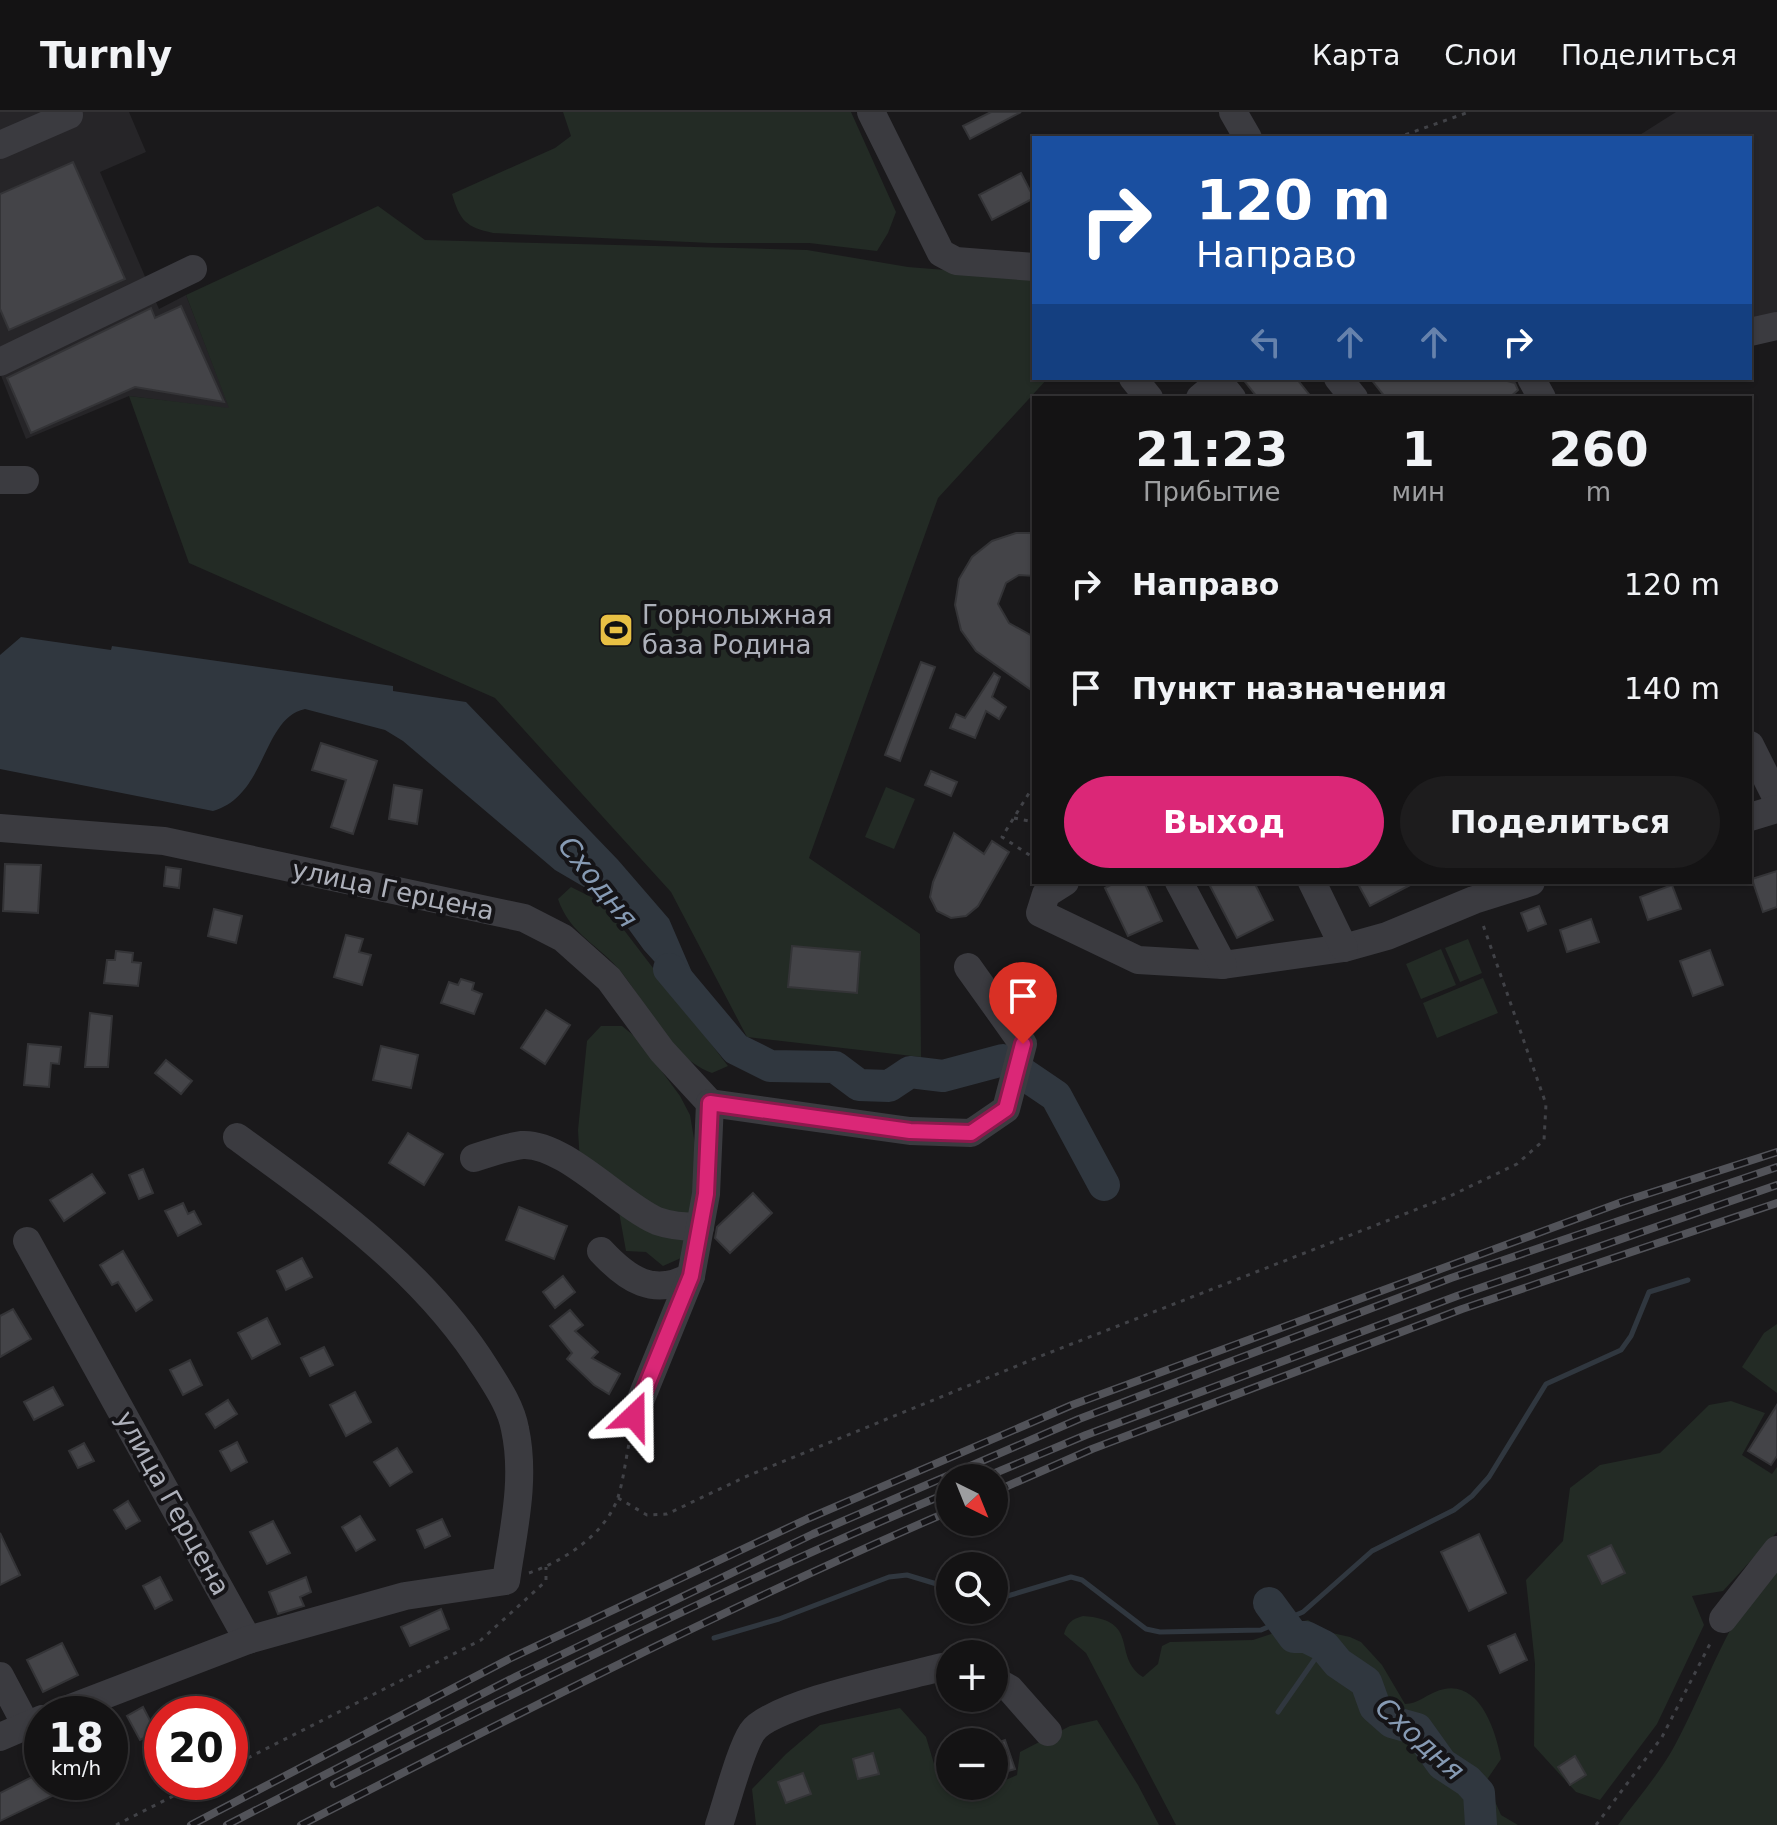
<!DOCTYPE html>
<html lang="ru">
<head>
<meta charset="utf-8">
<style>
	body { margin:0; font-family:"DejaVu Sans",sans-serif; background:#1d1c1d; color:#f1f3f6; height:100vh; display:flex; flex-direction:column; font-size:30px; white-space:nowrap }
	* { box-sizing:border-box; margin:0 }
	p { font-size:26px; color:#9d9ea0 }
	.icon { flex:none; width:44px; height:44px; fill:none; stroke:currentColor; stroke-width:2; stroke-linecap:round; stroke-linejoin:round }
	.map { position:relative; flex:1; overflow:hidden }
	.side { position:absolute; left:1032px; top:284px; width:720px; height:488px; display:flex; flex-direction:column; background:#141314; border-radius:0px; box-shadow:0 2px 6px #0004,0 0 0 2px #333234 }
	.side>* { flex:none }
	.banner { position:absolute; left:1032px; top:24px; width:720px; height:244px; border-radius:0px; box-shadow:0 2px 6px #0004,0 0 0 2px #333234; background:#1a4fa0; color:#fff; overflow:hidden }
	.needle { width:52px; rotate:137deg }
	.controls { position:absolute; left:936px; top:1352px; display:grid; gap:16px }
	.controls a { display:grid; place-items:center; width:72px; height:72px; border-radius:50%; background:#141314; box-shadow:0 2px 6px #0004,0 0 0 2px #333234; font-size:40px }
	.speed { position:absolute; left:24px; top:1584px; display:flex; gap:16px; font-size:40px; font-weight:700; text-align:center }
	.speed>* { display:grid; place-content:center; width:104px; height:104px; border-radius:50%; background:#141314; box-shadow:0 2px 6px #0004,0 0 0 2px #333234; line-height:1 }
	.speed small { font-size:20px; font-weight:400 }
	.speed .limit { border:12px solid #d22; background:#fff; color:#111 }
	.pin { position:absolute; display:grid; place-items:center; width:68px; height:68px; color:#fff; margin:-82px -34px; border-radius:50% 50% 50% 0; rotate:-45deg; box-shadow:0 0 8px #0007 }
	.pin .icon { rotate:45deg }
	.me { position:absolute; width:88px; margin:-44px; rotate:23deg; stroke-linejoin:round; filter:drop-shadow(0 0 6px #0008) }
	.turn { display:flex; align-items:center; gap:28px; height:168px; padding:0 32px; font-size:36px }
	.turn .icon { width:104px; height:104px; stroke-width:2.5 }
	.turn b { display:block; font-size:56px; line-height:68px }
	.lanes { display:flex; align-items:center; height:76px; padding:0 32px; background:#0003; justify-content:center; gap:40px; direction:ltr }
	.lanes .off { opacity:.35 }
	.eta { display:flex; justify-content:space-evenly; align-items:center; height:136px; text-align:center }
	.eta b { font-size:48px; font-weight:800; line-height:56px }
	.button { display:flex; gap:16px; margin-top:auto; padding:16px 32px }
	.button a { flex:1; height:92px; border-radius:48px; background:#db2777; color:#fff; font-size:32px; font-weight:800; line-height:92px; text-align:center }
	.button a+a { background:#1d1c1d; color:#f1f3f6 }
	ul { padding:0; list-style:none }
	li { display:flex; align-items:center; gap:24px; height:104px; padding:0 32px }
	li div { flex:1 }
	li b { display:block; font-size:30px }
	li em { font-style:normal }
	header { display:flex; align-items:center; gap:48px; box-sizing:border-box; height:112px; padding:0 40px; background:#141314; border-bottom:2px solid #333234 }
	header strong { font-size:38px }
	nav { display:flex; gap:44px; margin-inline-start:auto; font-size:28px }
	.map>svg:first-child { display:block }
	.built { fill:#262528 }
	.green { fill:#232b25 }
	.water { fill:#30373f }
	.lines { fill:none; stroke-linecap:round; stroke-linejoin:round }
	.stream { stroke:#30373f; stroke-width:5 }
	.river { stroke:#30373f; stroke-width:32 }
	.building { fill:#444448; stroke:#343437; stroke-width:2 }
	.path { stroke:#414247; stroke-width:3; stroke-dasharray:4 6; stroke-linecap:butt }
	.minor { stroke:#3b3b40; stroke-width:28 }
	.rail-casing { stroke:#525359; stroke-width:8 }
	.rail { stroke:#151417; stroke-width:5; stroke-dasharray:15; stroke-linecap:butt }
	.route-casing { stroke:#8e194d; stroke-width:20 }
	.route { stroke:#db2777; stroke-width:14 }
	.labels { text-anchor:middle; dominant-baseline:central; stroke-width:8; stroke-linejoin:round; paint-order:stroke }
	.poi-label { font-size:26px; fill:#adb0ba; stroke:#151417; text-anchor:start }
	.street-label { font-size:26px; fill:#adb0ba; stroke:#151417 }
	.water-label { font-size:28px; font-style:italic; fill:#869ab3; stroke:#151417 }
</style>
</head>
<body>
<header>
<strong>Turnly</strong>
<nav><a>Карта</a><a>Слои</a><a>Поделиться</a></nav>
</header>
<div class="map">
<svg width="1777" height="1713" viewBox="0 0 1777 1713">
	<rect width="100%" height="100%" fill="#1a191b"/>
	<!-- built -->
	<g class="built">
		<polygon points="0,0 129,0 146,40 100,60 159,197 186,183 230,297 129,284 26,327 0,261"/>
		<polygon points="1676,0 1777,0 1777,203 1750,210 1750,26 1635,26"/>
	</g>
	<!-- green -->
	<g class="green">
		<path d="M563,0H851L896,100L888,121L877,139L809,131H711L493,121C466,115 460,109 452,82L555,36L571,24Z"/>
		<polygon points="378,94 425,128 807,138 908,155 1034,165 1034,266 1048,266 938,386 809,746 920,822 921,945 747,925 671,780 495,586 189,451 129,284 229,296 186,183"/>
		<polygon points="886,675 915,687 894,737 865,725"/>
		<path d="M571,775L593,786L614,805L728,954L712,961C669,945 649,895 622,861C600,833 570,823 558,787Z"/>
		<polygon points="1468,827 1482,861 1460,870 1445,836"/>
		<polygon points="1441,837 1456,873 1421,887 1406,852"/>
		<polygon points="1483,866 1498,901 1437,926 1423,891"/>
		<polygon points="601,914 622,914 638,927 680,984 690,1003 697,1044 698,1087 681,1146 663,1154 646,1140 626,1139 619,1100 580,1052 578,1018 587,929"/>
		<polygon points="1777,1212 1777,1281 1742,1255 1764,1221"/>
		<polygon points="1731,1289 1765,1301 1742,1343 1772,1362 1777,1355 1777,1420 1723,1479 1692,1484 1704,1513 1657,1612 1600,1688 1576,1680 1534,1634 1535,1552 1526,1468 1563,1429 1570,1376 1600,1353 1660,1341 1709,1293"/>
		<path d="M1777,1451V1713H1618C1637,1687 1660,1661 1675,1633C1708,1572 1728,1502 1777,1451Z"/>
		<path d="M1083,1504C1142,1508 1111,1544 1143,1565L1158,1552L1162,1534L1170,1530L1253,1528L1271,1522L1278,1516L1308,1508L1323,1519L1350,1525L1361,1530L1382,1553L1405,1592C1419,1591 1423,1585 1435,1580C1477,1562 1495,1615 1501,1647L1486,1669L1501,1703L1518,1713H1176L1086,1541L1064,1522C1067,1511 1072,1507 1083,1504Z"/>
		<polygon points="900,1596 926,1625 940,1672 990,1675 1017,1663 1020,1640 1070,1614 1097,1608 1138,1673 1159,1713 756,1713 752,1677 786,1642 820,1613"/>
	</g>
	<!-- water -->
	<path class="water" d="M21,525L111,538L112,534L393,574V579L466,590L618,748L669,807L694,865L696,890L692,891L644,838L617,801L596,782L555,758L403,629L385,618L305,597C262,606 267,683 213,699L0,657V543Z"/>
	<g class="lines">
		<!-- stream -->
		<g class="stream">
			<polyline points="994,1488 1071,1465 1082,1468 1146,1517 1160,1520 1261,1518 1303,1500 1372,1439 1454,1398 1472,1384 1489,1365 1546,1272 1621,1238 1631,1224 1649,1180 1688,1168"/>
			<polyline points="714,1526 779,1507 889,1465 907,1463 950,1476"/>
			<polyline points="1278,1600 1324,1534"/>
		</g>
		<!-- river -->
		<g class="river">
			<polyline points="669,857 736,937 770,954 835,955 859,973 889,974 910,960 943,964 1003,948 1056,984 1104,1073"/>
			<polyline points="1269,1491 1294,1525 1306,1525 1324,1534 1338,1551 1366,1570 1375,1595 1392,1610 1417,1617 1442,1652 1468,1669 1479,1681 1481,1713"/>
		</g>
	</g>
	<!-- building -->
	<g class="building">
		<polygon points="991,0 1021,0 970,27 963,14"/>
		<polygon points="73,50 125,167 9,218 0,197 0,82"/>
		<polygon points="1021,61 1034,86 992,108 979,83"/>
		<polygon points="181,194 224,290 135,275 31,321 7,266 151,196 155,206"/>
		<polygon points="1242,266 1296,266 1312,286 1258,286"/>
		<polygon points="1370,266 1496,266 1515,271 1518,278 1509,286 1386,286"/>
		<polygon points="1016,421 1034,421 1034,464 1019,463 1006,471 998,492 1009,511 1034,525 1034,580 976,539 961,518 955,493 959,467 972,445 992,429"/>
		<polygon points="921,550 935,555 900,649 885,643"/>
		<polygon points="994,561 1000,565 992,585 1006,595 999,607 986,599 975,626 950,616 956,602 965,606"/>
		<polygon points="321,631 377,649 353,722 331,715 346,668 312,658"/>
		<polygon points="931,659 957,670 951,684 925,673"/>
		<polygon points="394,673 422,678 417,712 389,707"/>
		<polygon points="954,721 984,742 992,729 1009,740 978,794 966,804 951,806 937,799 930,785 933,770"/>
		<polygon points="5,752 41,753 38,801 3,799"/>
		<polygon points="166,755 181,757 179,776 164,774"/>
		<polygon points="1777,759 1777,795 1763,800 1752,767"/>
		<polygon points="1116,770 1144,770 1162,809 1128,824 1105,776"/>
		<polygon points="1208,770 1254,770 1273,808 1237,826"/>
		<polygon points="1357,770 1416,770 1370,794"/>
		<polygon points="1672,773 1681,797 1648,808 1640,785"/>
		<polygon points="1539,794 1546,812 1528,819 1521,801"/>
		<polygon points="214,797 242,804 236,831 208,824"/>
		<polygon points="1591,807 1599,830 1567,840 1560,818"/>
		<polygon points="346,823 363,827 359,840 371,843 362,873 334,865"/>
		<polygon points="792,834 860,840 857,881 788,875"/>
		<polygon points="1710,838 1723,873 1693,884 1680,849"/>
		<polygon points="116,839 133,841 132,850 141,851 138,874 104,871 107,848 115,848"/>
		<polygon points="461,867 474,871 472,878 482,882 474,902 441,891 449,870 458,873"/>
		<polygon points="546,898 570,913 545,952 521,936"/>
		<polygon points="90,901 112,904 108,955 85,955"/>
		<polygon points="28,932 61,935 59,952 51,951 49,975 24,973"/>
		<polygon points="381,934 418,943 411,976 373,968"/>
		<polygon points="166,948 192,969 181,982 155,961"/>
		<polygon points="408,1021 443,1042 424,1073 389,1051"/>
		<polygon points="143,1057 153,1081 139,1087 129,1063"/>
		<polygon points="92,1062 105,1081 64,1109 50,1088"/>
		<polygon points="753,1081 772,1101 730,1141 715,1126 717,1115"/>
		<polygon points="183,1091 188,1102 194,1099 201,1112 178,1124 165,1099"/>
		<polygon points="519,1095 567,1114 554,1147 506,1128"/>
		<polygon points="123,1139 152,1188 136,1199 118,1170 112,1173 100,1153"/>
		<polygon points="302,1146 312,1165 286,1178 277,1159"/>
		<polygon points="563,1164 575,1180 555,1196 543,1180"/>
		<polygon points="13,1197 31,1227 0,1245 0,1204"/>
		<polygon points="570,1198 583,1213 575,1219 598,1240 592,1246 620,1262 609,1282 594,1273 567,1247 572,1241 550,1214"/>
		<polygon points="267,1206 280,1232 252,1247 238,1221"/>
		<polygon points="324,1235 333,1253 310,1264 301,1246"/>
		<polygon points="190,1248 202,1273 183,1283 170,1258"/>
		<polygon points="53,1275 63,1293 34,1308 24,1290"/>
		<polygon points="355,1280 371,1310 346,1324 330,1293"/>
		<polygon points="228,1288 237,1302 215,1316 206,1302"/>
		<polygon points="1777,1293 1777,1344 1771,1353 1748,1339"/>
		<polygon points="237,1330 247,1350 231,1359 220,1339"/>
		<polygon points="84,1331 94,1349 78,1356 69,1339"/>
		<polygon points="397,1336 412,1360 390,1374 374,1350"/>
		<polygon points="128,1389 140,1409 126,1417 114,1398"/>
		<polygon points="360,1404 375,1428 356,1439 342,1415"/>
		<polygon points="442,1407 450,1424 425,1436 417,1418"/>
		<polygon points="273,1409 290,1441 267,1452 250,1420"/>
		<polygon points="0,1421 20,1463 0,1473"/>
		<polygon points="1479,1422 1506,1481 1469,1499 1441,1440"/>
		<polygon points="1611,1433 1625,1461 1602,1472 1588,1444"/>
		<polygon points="160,1465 172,1488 155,1497 143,1474"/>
		<polygon points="306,1465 311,1480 300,1485 304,1494 278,1502 269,1480"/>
		<polygon points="441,1497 449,1517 410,1534 401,1515"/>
		<polygon points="1515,1522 1527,1548 1500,1561 1488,1534"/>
		<polygon points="62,1531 78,1563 43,1580 27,1548"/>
		<polygon points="143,1595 156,1620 140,1628 127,1604"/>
		<polygon points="1005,1628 1015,1657 994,1663 994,1632"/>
		<polygon points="873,1641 879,1662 858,1667 853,1647"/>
		<polygon points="1575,1644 1586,1663 1570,1673 1558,1655"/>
		<polygon points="42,1660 42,1670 81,1670 0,1709 0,1681"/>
		<polygon points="803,1661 811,1682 786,1691 778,1670"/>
	</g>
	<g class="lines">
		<!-- path -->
		<g class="path">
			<polyline points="1396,26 1469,0"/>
			<polyline points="1034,673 1002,725 1034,746"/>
			<polyline points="1014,706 1034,710"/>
			<polyline points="618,1386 647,1403 667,1402 745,1365 1046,1242 1448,1085 1517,1052 1544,1028 1546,992 1482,810"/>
			<path d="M529,1461C564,1449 608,1421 619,1382C624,1364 626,1345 630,1327"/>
			<polyline points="230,1655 481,1528 546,1469 546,1455"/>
			<polyline points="116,1713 201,1670"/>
			<polyline points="1596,1713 1662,1625 1712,1528"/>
		</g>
		<!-- minor -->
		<g class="minor">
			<polyline points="871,0 941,141 956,149 1034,155"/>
			<polyline points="1233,0 1248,26"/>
			<polyline points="0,33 69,3 68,0"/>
			<polyline points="1750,220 1777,214"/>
			<polyline points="0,250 193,157"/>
			<polyline points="1133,266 1149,286"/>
			<polyline points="1338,266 1354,286"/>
			<polyline points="1531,266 1542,286"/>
			<polyline points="1200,286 1219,270 1232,286"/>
			<polyline points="0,368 25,368"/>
			<polyline points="1750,633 1777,687"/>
			<polyline points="1750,705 1777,697"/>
			<polyline points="0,716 164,729 524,806 563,826 609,867 662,939 710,991"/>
			<polyline points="1065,770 1046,782 1040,801 1138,848 1223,853 1344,836 1387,824 1474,788 1531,770"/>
			<polyline points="1179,770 1223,853"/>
			<polyline points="1312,770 1344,836"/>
			<polyline points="710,991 910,1019 971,1021 1006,997 1023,932 968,855"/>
			<path d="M474,1046C489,1041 506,1035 522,1033C563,1030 620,1093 657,1109C671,1114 685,1115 700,1115"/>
			<polyline points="27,1129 248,1528"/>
			<path d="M601,1139C627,1167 654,1186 691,1164"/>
			<polyline points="634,1304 691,1164 706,1082 710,991"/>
			<polyline points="1723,1507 1777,1438"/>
			<polyline points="0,1564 26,1613"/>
			<polyline points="994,1568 1010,1577 1048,1620"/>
			<path d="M55,1602L248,1528L405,1484L506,1469C513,1419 526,1368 515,1317C511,1295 498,1276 486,1257C425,1159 329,1092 237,1025"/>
			<polyline points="0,1625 42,1607"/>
			<path d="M719,1713C727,1690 740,1638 752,1620C770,1592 905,1565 942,1555L950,1556"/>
		</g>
		<!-- rail casing -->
		<g class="rail-casing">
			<g id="rail">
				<polyline points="983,1366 1086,1323 1457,1184 1777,1073"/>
				<polyline points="994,1380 1092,1337 1462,1197 1777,1091"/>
				<path d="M334,1672C537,1569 740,1468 950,1380"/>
				<polyline points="191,1713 509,1547 807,1407 1072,1293 1622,1090 1777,1040"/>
				<polyline points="227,1713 517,1564 813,1422 1079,1307 1451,1166 1777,1055"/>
				<path d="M301,1713C515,1603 729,1494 950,1399"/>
			</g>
		</g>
		<!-- rail -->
		<use href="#rail" class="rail"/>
	</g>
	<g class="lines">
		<!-- route casing -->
		<g class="route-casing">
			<polyline id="route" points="634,1304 691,1164 706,1082 710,991 910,1019 971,1021 1006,997 1023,932"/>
		</g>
		<!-- route -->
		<use href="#route" class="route"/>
	</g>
	<!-- icons -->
	<defs>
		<g id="stadium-square" transform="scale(1.8)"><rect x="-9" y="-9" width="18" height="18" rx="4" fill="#e8c044" stroke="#151417"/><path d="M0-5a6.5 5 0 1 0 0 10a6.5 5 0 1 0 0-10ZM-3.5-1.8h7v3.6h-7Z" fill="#111"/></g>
	</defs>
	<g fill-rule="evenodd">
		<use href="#stadium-square" x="616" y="518"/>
	</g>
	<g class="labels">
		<!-- poi labels -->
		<g class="poi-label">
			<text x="642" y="503">Горнолыжная<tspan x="642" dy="30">база Родина</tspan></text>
		</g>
		<!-- street labels -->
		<g class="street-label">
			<text transform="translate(393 778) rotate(12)">улица Герцена</text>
			<text transform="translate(173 1391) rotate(61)">улица Герцена</text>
		</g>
		<!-- water labels -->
		<g class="water-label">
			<text transform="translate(598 770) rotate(51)">Сходня</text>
			<text transform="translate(1420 1627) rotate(42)">Сходня</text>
		</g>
	</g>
</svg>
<div class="controls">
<a><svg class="needle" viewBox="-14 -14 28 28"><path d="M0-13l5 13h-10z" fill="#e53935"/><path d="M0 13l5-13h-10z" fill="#9d9ea0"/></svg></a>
<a><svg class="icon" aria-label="search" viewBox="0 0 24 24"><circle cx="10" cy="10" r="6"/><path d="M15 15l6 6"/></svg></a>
<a>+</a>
<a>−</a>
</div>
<div class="speed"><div>18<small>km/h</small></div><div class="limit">20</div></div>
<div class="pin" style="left:1023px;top:932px;background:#d93025"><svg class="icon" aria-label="arrive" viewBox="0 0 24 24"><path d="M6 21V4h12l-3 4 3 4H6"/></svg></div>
<svg class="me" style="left:634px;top:1304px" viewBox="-20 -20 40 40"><path d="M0-17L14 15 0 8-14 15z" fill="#db2777" stroke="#fff" stroke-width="4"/></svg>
<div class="banner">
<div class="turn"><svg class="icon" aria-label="right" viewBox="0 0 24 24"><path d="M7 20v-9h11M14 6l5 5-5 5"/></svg><div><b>120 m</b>Направо</div></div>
<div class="lanes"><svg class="icon off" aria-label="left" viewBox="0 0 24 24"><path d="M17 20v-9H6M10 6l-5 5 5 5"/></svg><svg class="icon off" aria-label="ahead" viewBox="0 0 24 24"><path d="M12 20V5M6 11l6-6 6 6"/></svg><svg class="icon off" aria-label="ahead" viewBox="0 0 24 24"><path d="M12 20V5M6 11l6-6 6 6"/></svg><svg class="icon" aria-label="right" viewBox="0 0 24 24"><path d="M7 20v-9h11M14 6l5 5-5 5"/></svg></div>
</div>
<section class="side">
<div class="eta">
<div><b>21:23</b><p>Прибытие</p></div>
<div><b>1</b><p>мин</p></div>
<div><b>260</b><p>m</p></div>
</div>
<ul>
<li><svg class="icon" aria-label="right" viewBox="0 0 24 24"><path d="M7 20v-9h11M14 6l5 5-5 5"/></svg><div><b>Направо</b></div><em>120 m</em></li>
<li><svg class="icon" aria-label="arrive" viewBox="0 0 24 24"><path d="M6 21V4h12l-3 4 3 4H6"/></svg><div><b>Пункт назначения</b></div><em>140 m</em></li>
</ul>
<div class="button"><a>Выход</a><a>Поделиться</a></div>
</section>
</div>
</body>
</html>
